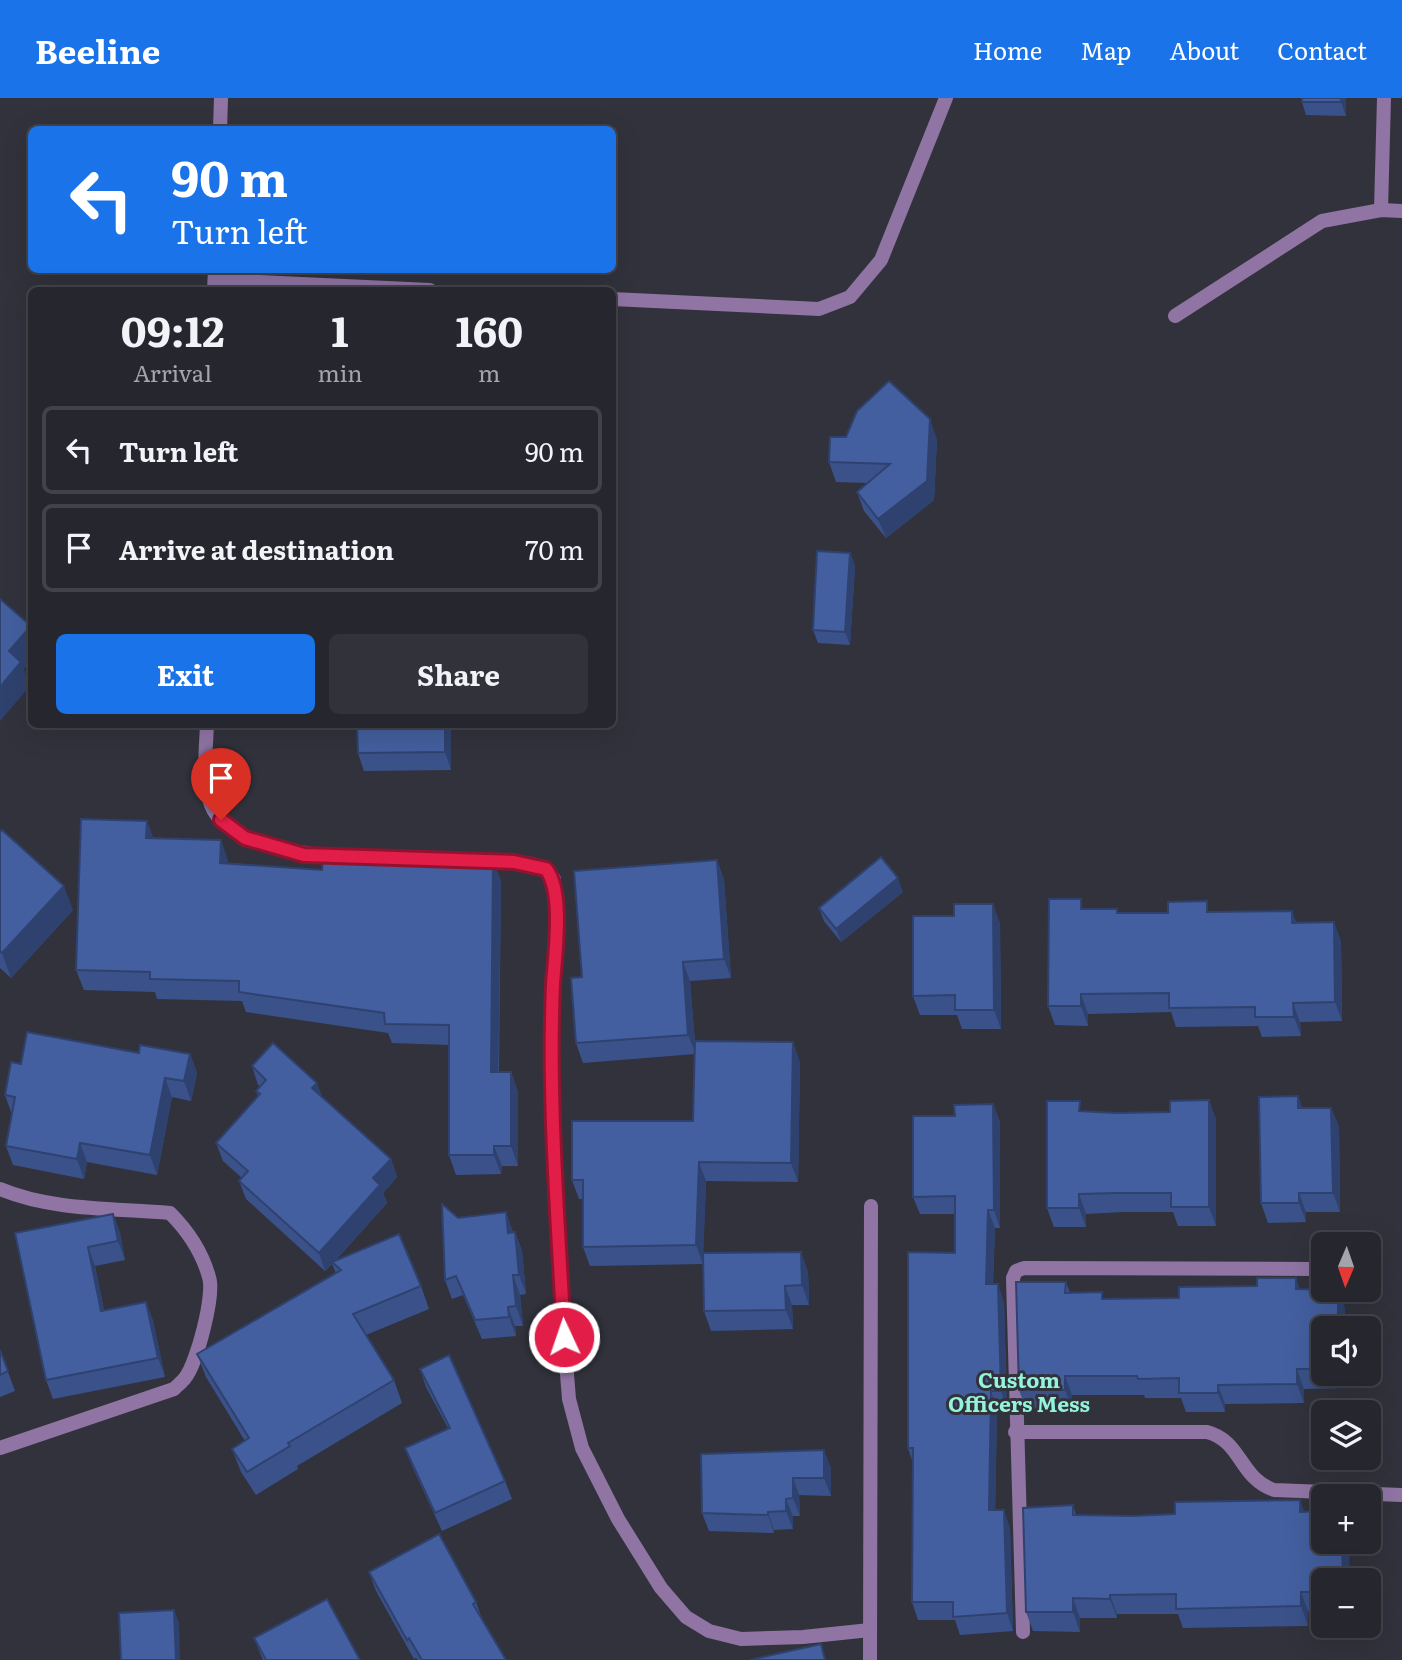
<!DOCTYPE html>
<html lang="en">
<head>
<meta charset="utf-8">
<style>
	body { margin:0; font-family:Literata,serif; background:#32323a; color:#f1f3f6; height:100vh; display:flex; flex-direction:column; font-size:26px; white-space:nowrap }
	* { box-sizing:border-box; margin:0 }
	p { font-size:23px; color:#a4a5aa }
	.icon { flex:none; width:38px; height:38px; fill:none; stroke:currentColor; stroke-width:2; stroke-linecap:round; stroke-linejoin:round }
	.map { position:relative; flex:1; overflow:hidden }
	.details { position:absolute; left:28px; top:189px; width:588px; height:441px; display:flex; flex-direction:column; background:#26262e; border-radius:10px; box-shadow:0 7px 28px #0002,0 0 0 2px #42434a }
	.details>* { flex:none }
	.guide { position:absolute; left:28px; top:28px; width:588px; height:147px; border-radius:10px; box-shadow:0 7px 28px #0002,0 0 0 2px #42434a; background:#1a73e8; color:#fff; overflow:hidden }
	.needle { width:46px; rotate:182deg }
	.buttons { position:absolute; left:1311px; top:1134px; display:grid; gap:14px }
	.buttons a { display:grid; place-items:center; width:70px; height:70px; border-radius:10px; background:#26262e; box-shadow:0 7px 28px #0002,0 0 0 2px #42434a; font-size:35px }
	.pin { position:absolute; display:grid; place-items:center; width:60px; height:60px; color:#fff; margin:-72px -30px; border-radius:50% 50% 50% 0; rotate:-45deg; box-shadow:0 0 7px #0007 }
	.pin .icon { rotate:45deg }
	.me { position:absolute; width:77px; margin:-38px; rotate:357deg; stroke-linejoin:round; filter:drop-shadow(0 0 5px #0008) }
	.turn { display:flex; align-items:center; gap:24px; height:147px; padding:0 28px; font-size:32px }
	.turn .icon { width:91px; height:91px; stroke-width:2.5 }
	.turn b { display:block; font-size:49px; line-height:60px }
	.eta { display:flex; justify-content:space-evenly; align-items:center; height:119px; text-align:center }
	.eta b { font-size:42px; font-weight:700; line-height:49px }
	.action { display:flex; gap:14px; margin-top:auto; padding:14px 28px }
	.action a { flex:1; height:80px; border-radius:10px; background:#1a73e8; color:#fff; font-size:28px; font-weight:700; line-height:80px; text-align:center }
	.action a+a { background:#32323a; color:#f1f3f6 }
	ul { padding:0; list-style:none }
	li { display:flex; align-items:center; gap:21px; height:88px; margin:0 14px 10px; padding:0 14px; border:4px solid #42434a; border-radius:10px }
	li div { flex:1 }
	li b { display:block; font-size:26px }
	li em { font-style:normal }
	header { display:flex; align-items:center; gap:42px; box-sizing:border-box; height:98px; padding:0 35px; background:#1a73e8; color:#fff }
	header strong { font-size:33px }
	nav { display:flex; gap:38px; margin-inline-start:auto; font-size:24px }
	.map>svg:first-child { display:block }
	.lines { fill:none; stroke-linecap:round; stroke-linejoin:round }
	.service { stroke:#9075a4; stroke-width:14 }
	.minor { stroke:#9075a4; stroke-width:14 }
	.wall { fill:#3a5289 }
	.shaded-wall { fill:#2f426f }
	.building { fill:#435f9f; stroke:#2f426f; stroke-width:2 }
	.route-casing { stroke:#92132f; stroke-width:18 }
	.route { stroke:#e11d48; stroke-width:12 }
	.labels { text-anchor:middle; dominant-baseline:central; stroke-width:6; stroke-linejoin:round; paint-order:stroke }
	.neighbourhood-label { font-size:21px; font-weight:bold; fill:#93f4da; stroke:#32323d }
</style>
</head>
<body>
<header>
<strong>Beeline</strong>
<nav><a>Home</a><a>Map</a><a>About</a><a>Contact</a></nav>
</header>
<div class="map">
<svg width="1402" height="1562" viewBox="0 0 1402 1562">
	<rect width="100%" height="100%" fill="#32323d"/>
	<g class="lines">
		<!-- service -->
		<g class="service">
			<polyline points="215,182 430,192"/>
			<polyline points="612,201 819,211 850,199 881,162 946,0"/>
			<path d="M1015,1334H1207C1242,1343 1239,1380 1274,1392L1402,1397"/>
			<polyline points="1023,1534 1013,1180 1016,1173 1024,1170 1315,1171"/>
		</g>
		<!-- minor -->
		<g class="minor">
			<polyline points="220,32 221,0"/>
			<polyline points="1381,112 1384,0"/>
			<polyline points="214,192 215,172"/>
			<polyline points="1175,218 1322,123 1381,112 1402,113"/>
			<path d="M207,626C206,652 202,683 211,707C239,779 465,758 532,766L546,771L554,781L556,825L550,953L564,1239L569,1301L582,1350L618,1421L661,1490L686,1519L709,1533L741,1541L803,1539L870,1532"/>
			<path d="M0,1091C52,1113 115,1110 170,1115C188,1133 202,1154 209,1179C215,1196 197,1265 185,1280C182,1284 178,1287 174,1291L0,1350"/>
			<polyline points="870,1562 871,1108"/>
		</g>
	</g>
	<!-- wall -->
	<g class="wall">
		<polygon points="1346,0 1346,18 1306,17 1302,4"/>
		<polygon points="937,341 934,402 886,440 864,413 857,394 868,385 836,384 829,364"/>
		<polygon points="850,455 855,468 850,547 818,545 813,532"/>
		<polygon points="357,626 451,626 451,672 364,673 358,655"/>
		<polygon points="147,723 153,740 228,762 228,765 322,772 493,763 501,783 499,974 511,974 518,994 518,1068 502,1068 501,1076 456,1077 449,1057 449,947 392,945 388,935 246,914 242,903 157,901 155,894 84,892 76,872"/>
		<polygon points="0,734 73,812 11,880 0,870"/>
		<polygon points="717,762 724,782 731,880 690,883 695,945 800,964 798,1084 706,1083 703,1155 808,1173 809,1207 792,1207 793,1231 711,1233 704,1213 703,1166 590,1168 583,1149 583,1101 579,1101 572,1082 693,1023 695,956 583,965 576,945 582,879"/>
		<polygon points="903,794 841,844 824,823 819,810"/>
		<polygon points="1084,811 1119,815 1211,814 1296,824 1341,843 1342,923 1300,924 1301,938 1262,939 1258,928 1176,929 1171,914 1088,916 1088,928 1055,927 1048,908"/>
		<polygon points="1000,825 1001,931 962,931 957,917 920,917 913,898"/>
		<polygon points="139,955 190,956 197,975 191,1003 172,999 157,1077 87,1064 84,1081 13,1067 6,1048 12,1017 5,997 21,966"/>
		<polygon points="252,968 323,1000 391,1061 397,1079 383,1095 387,1105 336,1162 421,1188 429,1211 366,1237 394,1282 402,1305 297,1368 298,1371 256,1397 241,1374 232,1351 245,1343 206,1279 197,1256 336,1175 332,1166 325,1173 246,1101 239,1083 242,1080 223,1063 216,1045 258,998 256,993 260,988 258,987"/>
		<polygon points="1298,998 1302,1010 1331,1010 1339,1029 1340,1114 1306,1114 1306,1124 1268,1125 1261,1105"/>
		<polygon points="1209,1002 1216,1022 1216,1128 1178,1128 1173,1114 1123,1114 1086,1116 1086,1129 1054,1129 1047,1110 1084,1014 1170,1014"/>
		<polygon points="993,1006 1000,1024 1000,1130 995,1130 993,1186 1004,1204 1007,1311 997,1311 995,1412 1010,1430 1013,1533 960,1537 955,1522 918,1522 912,1504 913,1365 908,1350 955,1155 955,1116 920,1116 913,1099 955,1018"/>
		<polygon points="113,1116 120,1135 125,1162 95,1168 104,1212 146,1204 153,1223 165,1279 53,1301 46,1282 15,1135"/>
		<polygon points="458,1120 515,1134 522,1153 526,1196 520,1197 523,1228 515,1228 516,1238 482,1241 463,1197 452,1201 445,1182"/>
		<polygon points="1066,1184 1070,1195 1104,1201 1179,1200 1300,1191 1345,1210 1323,1230 1323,1276 1346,1276 1346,1290 1304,1291 1304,1305 1225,1306 1225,1314 1186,1314 1181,1300 1145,1300 1144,1297 1072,1297 1072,1311 1026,1311 1019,1292"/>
		<polygon points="0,1252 15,1293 0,1299"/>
		<polygon points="420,1271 505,1383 512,1401 442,1433 412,1368 405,1350 448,1330 426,1289"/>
		<polygon points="701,1356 831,1370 831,1398 799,1397 800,1418 793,1418 793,1431 774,1432 774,1435 709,1433 702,1415"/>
		<polygon points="1073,1407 1076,1417 1323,1482 1323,1513 1308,1513 1308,1528 1183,1530 1178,1516 1117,1516 1117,1520 1080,1520 1080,1534 1033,1533 1026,1514"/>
		<polygon points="369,1474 476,1504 483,1524 506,1562 418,1562 416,1560 414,1561 376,1493"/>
		<polygon points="254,1540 360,1562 263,1562"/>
	</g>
	<!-- shaded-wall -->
	<g class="shaded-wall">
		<polygon points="1341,0 1346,0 1346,18 1341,4"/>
		<polygon points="930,321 937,341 934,402 886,440 878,421"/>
		<polygon points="850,455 855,468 850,547 845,534"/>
		<polygon points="31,528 32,561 24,571 30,588 0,623 0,589 9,553"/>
		<polygon points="445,626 451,626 451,672 445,654"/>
		<polygon points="147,723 154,743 146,740"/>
		<polygon points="221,742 228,762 228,785 220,765"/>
		<polygon points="717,762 724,782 731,880 724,861"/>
		<polygon points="493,763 501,783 498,994 491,974"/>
		<polygon points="898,780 903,794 841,844 836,831"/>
		<polygon points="64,788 73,812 11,880 2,855"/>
		<polygon points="993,806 1000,825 1001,931 994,912"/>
		<polygon points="1292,813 1299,832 1292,825"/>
		<polygon points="1334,824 1341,843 1342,923 1335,904"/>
		<polygon points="683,864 690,883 696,956 688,937"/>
		<polygon points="1081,896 1088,916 1088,928 1081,908"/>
		<polygon points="1293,905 1300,924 1301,938 1294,919"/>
		<polygon points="793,944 800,964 798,1084 791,1065"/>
		<polygon points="190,956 197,975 191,1003 184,983"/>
		<polygon points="511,974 518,994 518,1068 511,1048"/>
		<polygon points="165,980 172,999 157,1077 150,1057"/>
		<polygon points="317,985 324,1003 312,990"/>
		<polygon points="1298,998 1305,1018 1298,1010"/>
		<polygon points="1209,1002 1216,1022 1216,1128 1209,1109"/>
		<polygon points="993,1006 1000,1024 1000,1130 994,1112"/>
		<polygon points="1331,1010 1339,1029 1340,1114 1333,1095"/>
		<polygon points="80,1045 87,1064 84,1081 77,1061"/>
		<polygon points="494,1048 502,1068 501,1076 494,1057"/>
		<polygon points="391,1061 397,1079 383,1095 387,1105 333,1165 332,1164 332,1166 325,1173 319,1155 373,1080"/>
		<polygon points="699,1064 706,1083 703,1166 696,1147"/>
		<polygon points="1299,1095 1306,1114 1306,1124 1299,1105"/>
		<polygon points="1079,1096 1086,1116 1086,1129 1079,1110"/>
		<polygon points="988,1112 995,1130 992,1204 986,1186"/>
		<polygon points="506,1114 513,1133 515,1154 508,1135"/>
		<polygon points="113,1116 120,1135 125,1162 118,1143"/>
		<polygon points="515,1134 522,1153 526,1196 519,1177"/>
		<polygon points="88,1149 95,1168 108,1232 101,1213"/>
		<polygon points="801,1154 808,1173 809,1207 802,1187"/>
		<polygon points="513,1177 520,1197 523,1228 516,1208"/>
		<polygon points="1296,1180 1303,1199 1296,1191"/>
		<polygon points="998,1186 1004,1204 1007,1311 1001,1293"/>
		<polygon points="785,1188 792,1207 793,1231 786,1212"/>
		<polygon points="1338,1192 1345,1210 1345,1230 1338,1230"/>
		<polygon points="146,1204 153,1223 165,1279 158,1260"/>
		<polygon points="508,1209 515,1228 516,1238 509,1219"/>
		<polygon points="1297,1271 1304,1291 1304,1305 1297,1286"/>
		<polygon points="1341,1276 1346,1276 1346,1290"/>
		<polygon points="1065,1278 1072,1297 1072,1311 1065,1292"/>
		<polygon points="1218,1287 1225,1306 1225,1314 1218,1295"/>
		<polygon points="991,1293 997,1311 995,1430 989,1412"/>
		<polygon points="824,1352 831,1370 831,1398 824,1380"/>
		<polygon points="793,1380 799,1397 800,1418 793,1400"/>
		<polygon points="786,1401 793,1418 793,1431 786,1413"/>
		<polygon points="1300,1402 1307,1421 1300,1414"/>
		<polygon points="1004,1412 1010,1430 1013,1533 1007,1515"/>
		<polygon points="768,1414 774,1432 774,1435 768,1417"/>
		<polygon points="1342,1444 1349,1444 1350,1482 1343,1482"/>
		<polygon points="1301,1494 1308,1513 1308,1528 1301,1508"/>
		<polygon points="1110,1497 1117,1516 1117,1520 1110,1501"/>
		<polygon points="1073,1500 1080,1520 1080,1534 1073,1514"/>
		<polygon points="174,1512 179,1525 180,1562 176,1562"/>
	</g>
	<!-- building -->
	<g class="building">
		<rect x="1302" y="0" width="39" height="4"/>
		<polygon points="889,283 930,321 927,383 878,421 857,394 890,366 829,364 830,339 846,339 857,313"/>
		<polygon points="817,453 850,455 845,534 813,532"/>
		<polygon points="0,501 31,528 9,553 21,564 0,589"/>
		<polygon points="357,626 445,626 445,654 358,655"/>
		<polygon points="81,721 147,723 146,740 221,742 220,765 322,772 323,759 493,763 491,974 511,974 511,1048 494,1048 494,1057 449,1057 449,927 385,926 384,915 239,894 239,883 150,881 150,874 76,872"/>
		<polygon points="2,732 64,788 2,855 0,853 0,734"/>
		<polygon points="881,759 898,780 836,831 819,810"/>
		<polygon points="717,762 724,861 683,864 688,937 576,945 571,880 582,879 574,773"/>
		<polygon points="1049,801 1081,801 1081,811 1117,811 1117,815 1168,815 1168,804 1207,803 1207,814 1292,813 1292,825 1334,824 1335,904 1293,905 1294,919 1255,919 1255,909 1169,910 1169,895 1081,896 1081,908 1048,908"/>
		<polygon points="954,806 993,806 994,912 955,912 955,897 913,898 913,818 954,818"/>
		<polygon points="27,934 139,955 140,947 190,956 184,983 165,980 150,1057 80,1045 77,1061 6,1048 15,999 5,997 11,964 21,966"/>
		<polygon points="695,943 793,944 791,1065 699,1064 696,1147 583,1149 583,1082 572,1082 572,1023 693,1023"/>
		<polygon points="273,945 317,985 312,990 391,1061 373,1080 380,1087 319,1155 239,1083 248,1073 216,1045 260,996 256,993 266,982 252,968"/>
		<polygon points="1298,998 1298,1010 1331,1010 1333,1095 1299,1095 1299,1105 1261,1105 1259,999"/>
		<polygon points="1209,1002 1209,1109 1171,1109 1171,1095 1116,1095 1079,1096 1079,1110 1047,1110 1047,1003 1080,1003 1079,1013 1116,1015 1170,1014 1170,1003"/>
		<polygon points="993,1006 994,1112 988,1112 986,1186 998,1186 1001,1293 991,1293 989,1412 1004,1412 1007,1515 953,1519 953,1504 912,1504 913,1350 908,1350 908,1154 955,1155 955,1098 913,1099 913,1018 955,1018 954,1007"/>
		<polygon points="442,1106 458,1120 506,1114 508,1135 515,1134 519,1177 513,1177 516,1208 508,1209 509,1219 475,1222 456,1178 445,1182"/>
		<polygon points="113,1116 118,1143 88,1149 101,1213 146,1204 158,1260 46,1282 15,1135"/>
		<polygon points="399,1136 421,1188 353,1216 394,1282 288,1345 290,1348 247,1374 232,1351 249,1340 197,1256 341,1172 332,1164"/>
		<polygon points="801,1154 802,1187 785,1188 786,1212 704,1213 703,1155"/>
		<polygon points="1257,1180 1296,1180 1296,1191 1338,1192 1338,1230 1323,1230 1323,1271 1297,1271 1297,1286 1218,1287 1218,1295 1179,1295 1179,1280 1138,1281 1137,1278 1065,1278 1065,1292 1019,1292 1016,1184 1066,1184 1065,1195 1102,1194 1102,1201 1179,1200 1179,1189 1257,1188"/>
		<polygon points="0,1252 8,1273 0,1277"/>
		<polygon points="449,1257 505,1383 435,1415 405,1350 450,1330 420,1271"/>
		<polygon points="824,1352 824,1380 793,1380 793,1400 786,1401 786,1413 768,1414 768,1417 702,1415 701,1356"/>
		<polygon points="1300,1402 1300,1414 1323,1413 1323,1444 1342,1444 1343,1482 1323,1482 1323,1494 1301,1494 1301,1508 1176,1511 1176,1496 1110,1497 1110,1501 1073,1500 1073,1514 1026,1514 1023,1410 1073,1407 1073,1417 1133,1418 1175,1416 1175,1404"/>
		<polygon points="439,1436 476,1504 473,1506 506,1562 422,1562 409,1540 407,1542 369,1474"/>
		<polygon points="327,1501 360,1562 266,1562 254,1540"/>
		<polygon points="174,1512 176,1562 121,1562 119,1515"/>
		<polygon points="821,1546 825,1562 750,1562"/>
	</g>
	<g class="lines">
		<!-- route casing -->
		<g class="route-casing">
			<path id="route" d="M221,722L245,740L304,757L514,764L546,771C564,794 555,856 553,886C548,1003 558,1121 564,1239"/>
		</g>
		<!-- route -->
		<use href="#route" class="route"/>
	</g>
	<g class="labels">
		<!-- neighbourhood labels -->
		<g class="neighbourhood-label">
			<text x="1019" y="1280">Custom<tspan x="1019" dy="24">Officers Mess</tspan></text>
		</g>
	</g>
</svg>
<div class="buttons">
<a><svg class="needle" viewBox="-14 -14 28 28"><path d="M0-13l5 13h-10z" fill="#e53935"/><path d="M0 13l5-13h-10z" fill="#a4a5aa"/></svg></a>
<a><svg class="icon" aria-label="sound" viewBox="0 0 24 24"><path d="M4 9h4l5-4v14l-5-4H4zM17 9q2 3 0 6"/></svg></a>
<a><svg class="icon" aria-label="layers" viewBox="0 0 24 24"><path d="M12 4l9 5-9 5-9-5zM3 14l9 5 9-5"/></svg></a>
<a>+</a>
<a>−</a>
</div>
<div class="pin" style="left:221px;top:722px;background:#d93025"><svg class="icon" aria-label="arrive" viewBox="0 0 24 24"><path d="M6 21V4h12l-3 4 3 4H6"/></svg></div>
<svg class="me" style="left:564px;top:1239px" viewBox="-20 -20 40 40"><circle r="17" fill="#e11d48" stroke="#fff" stroke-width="3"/><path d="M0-11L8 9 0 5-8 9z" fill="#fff"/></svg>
<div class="guide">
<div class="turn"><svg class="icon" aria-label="left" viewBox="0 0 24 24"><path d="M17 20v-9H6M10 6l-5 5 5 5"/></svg><div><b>90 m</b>Turn left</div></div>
</div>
<section class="details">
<div class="eta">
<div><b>09:12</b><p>Arrival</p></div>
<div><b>1</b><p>min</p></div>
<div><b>160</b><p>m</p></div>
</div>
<ul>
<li><svg class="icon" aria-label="left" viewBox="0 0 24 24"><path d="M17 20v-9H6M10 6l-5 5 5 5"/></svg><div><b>Turn left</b></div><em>90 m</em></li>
<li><svg class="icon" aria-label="arrive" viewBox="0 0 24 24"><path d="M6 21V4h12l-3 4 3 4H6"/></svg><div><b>Arrive at destination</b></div><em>70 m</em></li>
</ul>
<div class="action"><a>Exit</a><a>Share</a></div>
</section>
</div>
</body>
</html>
